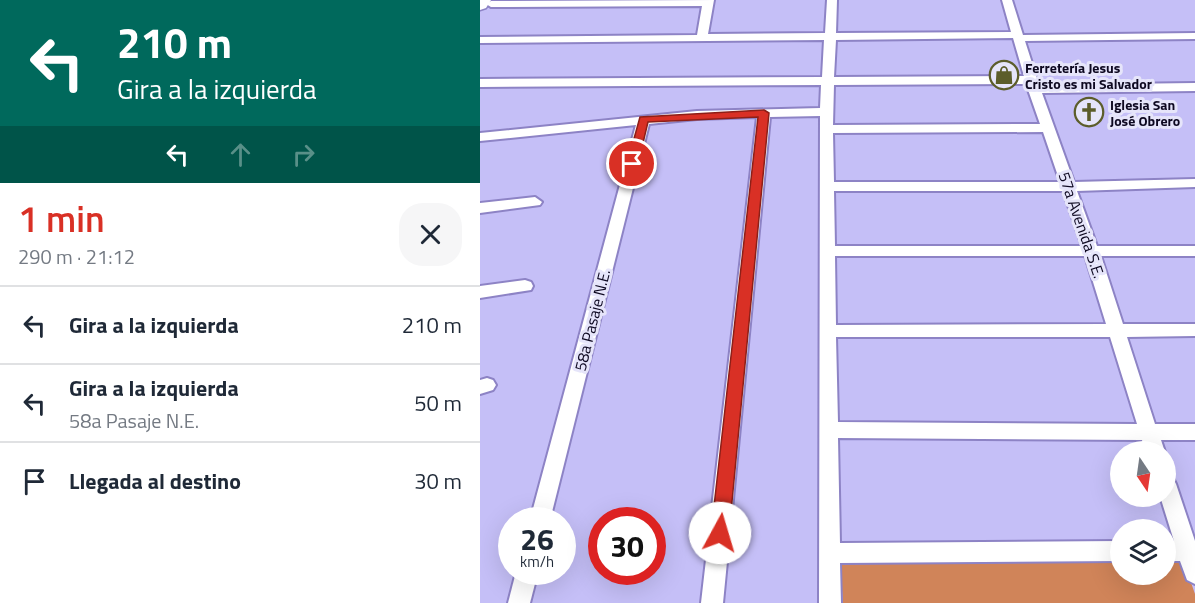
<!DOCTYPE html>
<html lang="es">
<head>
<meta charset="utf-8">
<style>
	body { margin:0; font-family:"Titillium Web",sans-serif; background:#f6f6f7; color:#1f2937; height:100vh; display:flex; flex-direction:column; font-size:22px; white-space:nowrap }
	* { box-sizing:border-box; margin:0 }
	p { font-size:20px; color:#747a83 }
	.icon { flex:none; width:33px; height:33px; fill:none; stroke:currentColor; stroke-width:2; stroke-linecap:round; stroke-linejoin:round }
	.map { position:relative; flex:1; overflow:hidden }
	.side { display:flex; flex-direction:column; background:#fff; width:480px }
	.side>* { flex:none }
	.top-card { background:#00695c; color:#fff; overflow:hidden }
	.needle { width:39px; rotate:167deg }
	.controls { position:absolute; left:630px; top:441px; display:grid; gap:12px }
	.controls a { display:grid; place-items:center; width:66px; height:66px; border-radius:50%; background:#fff; box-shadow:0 6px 24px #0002; font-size:30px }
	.speed { position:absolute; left:18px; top:507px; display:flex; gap:12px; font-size:30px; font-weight:700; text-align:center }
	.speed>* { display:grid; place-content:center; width:78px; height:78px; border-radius:50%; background:#fff; box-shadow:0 6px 24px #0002; line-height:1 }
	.speed small { font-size:15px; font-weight:400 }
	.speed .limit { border:9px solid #d22; background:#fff; color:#111 }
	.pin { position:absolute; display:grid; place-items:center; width:51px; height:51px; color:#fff; margin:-26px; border:3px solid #fff; border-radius:50%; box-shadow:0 2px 6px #0007 }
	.me { position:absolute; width:66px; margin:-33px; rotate:6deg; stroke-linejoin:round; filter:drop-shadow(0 0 4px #0008) }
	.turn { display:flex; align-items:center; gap:21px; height:126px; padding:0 18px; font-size:27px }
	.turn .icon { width:78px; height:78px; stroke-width:2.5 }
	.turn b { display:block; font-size:42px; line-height:51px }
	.lanes { display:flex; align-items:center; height:57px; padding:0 18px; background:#0003; justify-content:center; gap:30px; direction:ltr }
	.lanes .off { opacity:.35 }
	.round { display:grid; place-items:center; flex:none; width:63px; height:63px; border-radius:24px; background:#f6f6f7 }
	.overview { display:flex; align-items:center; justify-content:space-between; height:102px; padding:0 18px }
	h1 { font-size:36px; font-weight:600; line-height:45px; color:#d93025 }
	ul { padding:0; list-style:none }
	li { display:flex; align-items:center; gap:18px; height:78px; padding:0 18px; border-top:2px solid #e0e1e3 }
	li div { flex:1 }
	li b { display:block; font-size:22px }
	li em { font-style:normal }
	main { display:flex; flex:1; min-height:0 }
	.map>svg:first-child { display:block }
	.green { fill:#d08459 }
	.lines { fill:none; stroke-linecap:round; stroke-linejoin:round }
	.street-casing { stroke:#8d83c5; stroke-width:4 }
	.secondary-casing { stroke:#8d83c5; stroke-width:3 }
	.street { fill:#fff; fill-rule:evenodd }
	.secondary { fill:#fff; fill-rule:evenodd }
	.route { fill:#d93025; stroke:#8d1f18; stroke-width:1.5 }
	.labels { text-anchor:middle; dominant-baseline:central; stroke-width:6; stroke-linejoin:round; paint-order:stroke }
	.far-poi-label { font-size:14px; font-weight:bold; fill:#0d0820; stroke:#e6e5fa; text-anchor:start }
	.street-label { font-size:16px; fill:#0d0820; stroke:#e6e5fa }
</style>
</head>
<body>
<main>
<section class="side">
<div class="top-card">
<div class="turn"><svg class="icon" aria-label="left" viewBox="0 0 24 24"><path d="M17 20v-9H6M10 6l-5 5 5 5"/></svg><div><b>210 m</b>Gira a la izquierda</div></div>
<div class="lanes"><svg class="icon" aria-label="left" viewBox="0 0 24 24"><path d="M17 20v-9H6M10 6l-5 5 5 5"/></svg><svg class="icon off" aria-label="ahead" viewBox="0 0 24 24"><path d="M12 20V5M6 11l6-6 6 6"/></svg><svg class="icon off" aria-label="right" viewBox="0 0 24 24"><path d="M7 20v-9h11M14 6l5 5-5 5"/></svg></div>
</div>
<div class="overview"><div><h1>1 min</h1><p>290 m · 21:12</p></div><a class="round"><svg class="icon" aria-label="close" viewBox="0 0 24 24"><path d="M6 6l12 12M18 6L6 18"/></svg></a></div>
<ul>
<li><svg class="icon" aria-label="left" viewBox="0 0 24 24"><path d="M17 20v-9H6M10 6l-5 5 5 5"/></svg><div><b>Gira a la izquierda</b></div><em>210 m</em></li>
<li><svg class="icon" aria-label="left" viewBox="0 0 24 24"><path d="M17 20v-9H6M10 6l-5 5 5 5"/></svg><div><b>Gira a la izquierda</b><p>58a Pasaje N.E.</p></div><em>50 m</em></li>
<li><svg class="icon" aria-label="arrive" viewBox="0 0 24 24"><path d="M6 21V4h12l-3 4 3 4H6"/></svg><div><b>Llegada al destino</b></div><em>30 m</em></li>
</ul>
</section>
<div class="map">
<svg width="715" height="603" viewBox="0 0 715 603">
	<rect width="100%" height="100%" fill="#c5bff7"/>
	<!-- green -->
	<polygon class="green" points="640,551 640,574 686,574 686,551 700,551 715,594 715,603 363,603 359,553"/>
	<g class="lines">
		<!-- street casing -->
		<g class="street-casing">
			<g id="street">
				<path d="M234,0L228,34L345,33L347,0H357L356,33L531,32L522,0H532L543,35L715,33V39L545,41L559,85L715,83V91L562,93L594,182L715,179V187L597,191L617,246H715V256H621L643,324H715V336L647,337L675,424H715V440H681L685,452H665L662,440L358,438L360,543L640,541V561L360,563L361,603H339L340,116L290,117L243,603H221L277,117L217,119L169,124L70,520H50L156,125L0,141V133L217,111L340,108L341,85L0,87V79L342,77L344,40L0,43V37L217,35L222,6L11,7L6,4L11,1ZM533,38L544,76L354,77L356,40ZM546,84L560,124L353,125L354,85ZM563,132L580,182H354L353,133ZM354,191H583L602,246H355ZM355,256H605L626,324L356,325ZM356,337H630L657,424L358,422Z"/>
				<polygon points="55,197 62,202 60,205 0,213 0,203"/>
				<polygon points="45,280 51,282 53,286 51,290 0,298 0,286"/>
				<polygon points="7,378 13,380 16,385 13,390 0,394 0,380"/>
				<polygon points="686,475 693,478 696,484 715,541 715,584 707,580 700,561 686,561 686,541 694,541 680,496 686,496"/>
				<polygon points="36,572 58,572 50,603 28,603"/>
			</g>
		</g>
		<!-- secondary casing -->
		<g class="secondary-casing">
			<polygon id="secondary" points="0,0 11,0 6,8 0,10"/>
		</g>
		<!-- street -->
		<use href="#street" class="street"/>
		<!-- secondary -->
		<use href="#secondary" class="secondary"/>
	</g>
	<!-- route -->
	<polygon class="route" points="284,110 289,113 249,533 246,539 240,541 234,539 231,533 278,117 168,122 158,164 152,167 147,164 160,117"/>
	<!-- icons -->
	<defs>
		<g id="shop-ring" transform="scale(1.5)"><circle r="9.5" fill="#e6e5fa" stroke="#5c5d2a" stroke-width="1.5"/><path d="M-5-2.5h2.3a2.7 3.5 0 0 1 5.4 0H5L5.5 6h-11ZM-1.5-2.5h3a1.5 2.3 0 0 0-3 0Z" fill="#5c5d2a"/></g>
		<g id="church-ring" transform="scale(1.5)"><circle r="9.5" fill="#e6e5fa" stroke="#5c5d2a" stroke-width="1.5"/><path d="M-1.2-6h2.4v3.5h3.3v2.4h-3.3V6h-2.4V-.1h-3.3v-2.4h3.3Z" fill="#5c5d2a"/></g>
	</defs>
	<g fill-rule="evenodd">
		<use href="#shop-ring" x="524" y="75"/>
		<use href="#church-ring" x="609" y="112"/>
	</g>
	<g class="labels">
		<!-- far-poi labels -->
		<g class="far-poi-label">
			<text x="545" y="67">Ferretería Jesus<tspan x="545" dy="16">Cristo es mi Salvador</tspan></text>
			<text x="630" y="104">Iglesia San<tspan x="630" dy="16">José Obrero</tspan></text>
		</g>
		<!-- street labels -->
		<g class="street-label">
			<text transform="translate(602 225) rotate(71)">57a Avenida S.E.</text>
			<text transform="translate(112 320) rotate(-76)">58a Pasaje N.E.</text>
		</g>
	</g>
</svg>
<div class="controls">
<a><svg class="needle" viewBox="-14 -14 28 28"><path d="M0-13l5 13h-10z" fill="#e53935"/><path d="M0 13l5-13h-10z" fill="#747a83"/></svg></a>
<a><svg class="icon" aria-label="layers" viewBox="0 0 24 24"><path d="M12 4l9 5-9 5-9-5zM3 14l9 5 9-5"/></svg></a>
</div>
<div class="speed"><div>26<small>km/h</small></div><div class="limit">30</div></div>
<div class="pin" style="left:152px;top:164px;background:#d93025"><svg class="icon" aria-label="arrive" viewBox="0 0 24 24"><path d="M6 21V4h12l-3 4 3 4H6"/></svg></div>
<svg class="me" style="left:240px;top:533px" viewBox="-20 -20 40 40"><circle r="19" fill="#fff"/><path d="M0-13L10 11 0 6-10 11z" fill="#d93025"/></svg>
</div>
</main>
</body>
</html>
